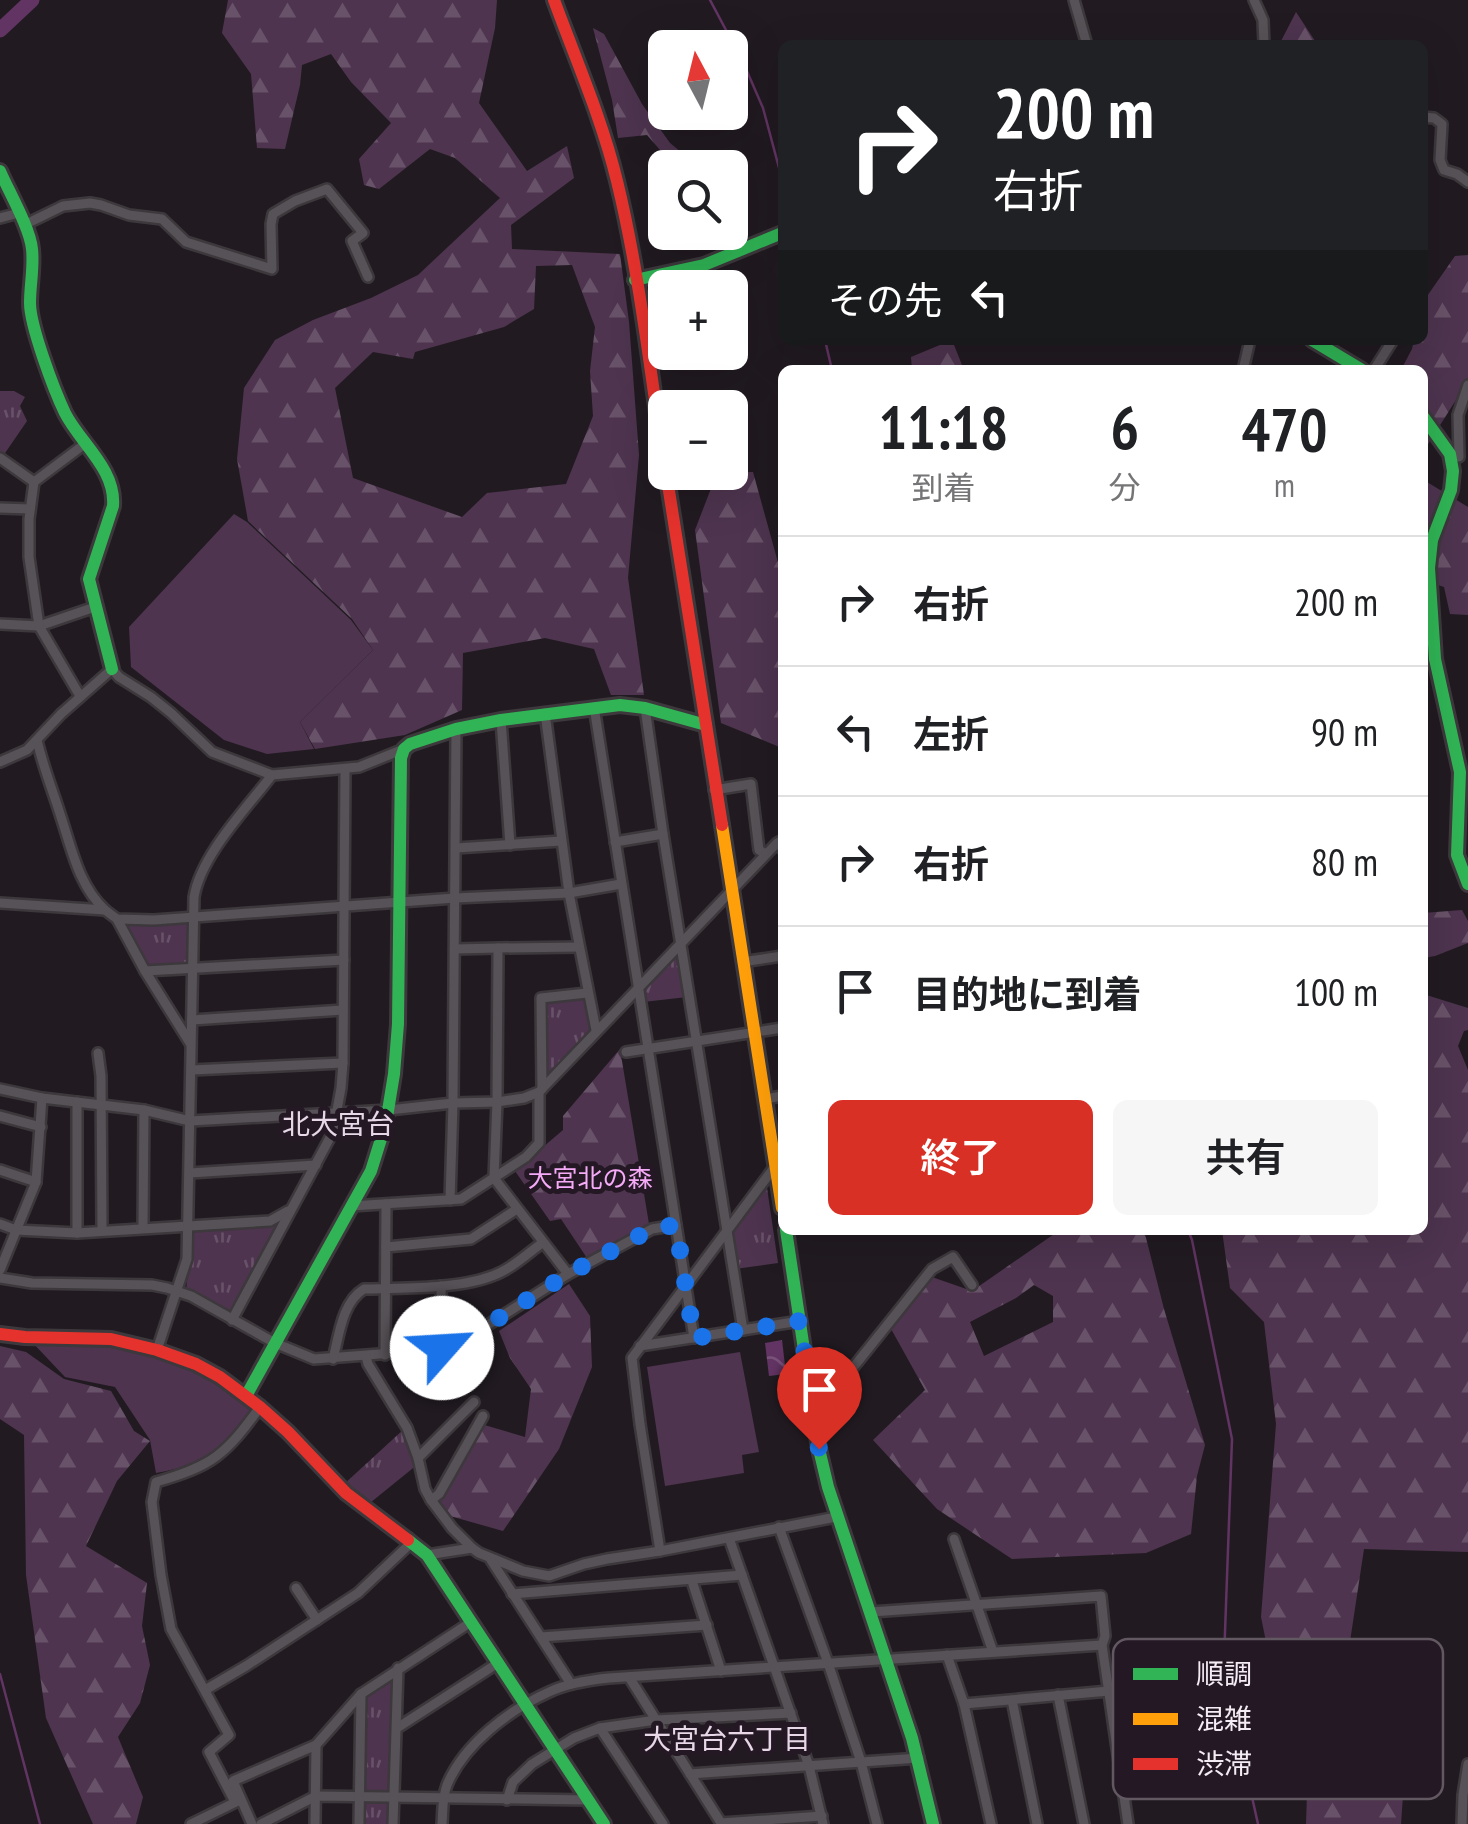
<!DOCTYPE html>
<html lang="ja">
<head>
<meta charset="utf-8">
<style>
	body { margin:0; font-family:"PT Sans Narrow","Noto Sans JP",sans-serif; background:#f6f6f6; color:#202124; height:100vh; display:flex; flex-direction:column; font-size:38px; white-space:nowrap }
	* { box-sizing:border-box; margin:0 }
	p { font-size:32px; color:#757577 }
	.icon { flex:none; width:55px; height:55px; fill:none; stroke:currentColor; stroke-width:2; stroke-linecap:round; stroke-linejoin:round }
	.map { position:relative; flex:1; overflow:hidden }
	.panel { position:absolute; left:778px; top:365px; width:650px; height:870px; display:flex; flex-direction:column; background:#fff; border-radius:15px; box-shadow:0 10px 40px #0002 }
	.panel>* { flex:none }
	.top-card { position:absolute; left:778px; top:40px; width:650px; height:305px; border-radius:15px; box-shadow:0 10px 40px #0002; background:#202124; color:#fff; overflow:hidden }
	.needle { width:65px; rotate:353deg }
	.fabs { position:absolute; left:648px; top:30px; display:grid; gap:20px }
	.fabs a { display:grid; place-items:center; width:100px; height:100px; border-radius:15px; background:#fff; box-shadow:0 10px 40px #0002; font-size:50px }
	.pin { position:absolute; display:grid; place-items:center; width:85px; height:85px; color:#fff; margin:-102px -42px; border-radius:50% 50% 50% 0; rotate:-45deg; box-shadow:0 0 10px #0007 }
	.pin .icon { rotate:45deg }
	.me { position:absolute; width:110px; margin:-55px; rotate:64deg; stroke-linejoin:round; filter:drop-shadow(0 0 8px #0008) }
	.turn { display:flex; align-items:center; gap:35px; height:210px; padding:0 50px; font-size:45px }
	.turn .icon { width:130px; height:130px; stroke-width:2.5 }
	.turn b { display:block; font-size:70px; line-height:85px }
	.then { display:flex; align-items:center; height:95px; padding:0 50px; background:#0003; gap:20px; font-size:38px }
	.eta { display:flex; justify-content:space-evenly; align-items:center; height:170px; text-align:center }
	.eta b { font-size:60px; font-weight:600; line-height:70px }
	.cta { display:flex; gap:20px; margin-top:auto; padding:20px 50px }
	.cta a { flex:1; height:115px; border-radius:15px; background:#d93025; color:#fff; font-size:40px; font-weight:600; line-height:115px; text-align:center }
	.cta a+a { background:#f6f6f6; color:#202124 }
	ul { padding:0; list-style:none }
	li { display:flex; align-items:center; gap:30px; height:130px; padding:0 50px; border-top:2px solid #e0e0e0 }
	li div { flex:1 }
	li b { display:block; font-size:38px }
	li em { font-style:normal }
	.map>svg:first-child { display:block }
	.grass { fill:url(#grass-tufts) }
	.forest { fill:url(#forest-firs); fill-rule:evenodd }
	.pitch { fill:#4e344f }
	.water { fill:url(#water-waves) }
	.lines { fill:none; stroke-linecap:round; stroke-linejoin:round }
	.stream { stroke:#623463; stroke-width:2.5 }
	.river { stroke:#623463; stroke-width:15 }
	.street-casing { stroke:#3c383c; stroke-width:14 }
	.fast-casing { stroke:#3c383c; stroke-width:18 }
	.slow-casing { stroke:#3c383c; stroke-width:18 }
	.jam-casing { stroke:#3c383c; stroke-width:18 }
	.street { stroke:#575257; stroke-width:9 }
	.fast { stroke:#30b455; stroke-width:12 }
	.slow { stroke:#ff9f0a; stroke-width:12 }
	.jam { stroke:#e5322d; stroke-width:12 }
	.route { stroke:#1a73e8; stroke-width:18; stroke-dasharray:0 32.4 }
	.labels { text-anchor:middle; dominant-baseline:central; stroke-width:10; stroke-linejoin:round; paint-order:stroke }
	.park-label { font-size:25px; fill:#f4aaf6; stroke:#241824 }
	.neighbourhood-label { font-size:28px; fill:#e7d7e7; stroke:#241824 }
	.key { fill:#241824; stroke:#625862; stroke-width:2.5 }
	.key-label { font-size:28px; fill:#f4ecf4 }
</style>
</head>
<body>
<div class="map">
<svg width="1468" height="1824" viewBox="0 0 1468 1824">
	<defs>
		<pattern id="grass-tufts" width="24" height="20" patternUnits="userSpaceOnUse" patternTransform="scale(2.5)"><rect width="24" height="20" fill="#4e344f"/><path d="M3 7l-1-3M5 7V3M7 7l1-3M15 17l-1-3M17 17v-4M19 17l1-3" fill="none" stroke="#685269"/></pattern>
		<pattern id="forest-firs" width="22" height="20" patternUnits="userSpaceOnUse" patternTransform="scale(2.5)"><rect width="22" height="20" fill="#4e344f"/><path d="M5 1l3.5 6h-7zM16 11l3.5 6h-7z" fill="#685269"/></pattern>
		<pattern id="water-waves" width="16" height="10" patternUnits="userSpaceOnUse" patternTransform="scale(2.5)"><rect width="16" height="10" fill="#623463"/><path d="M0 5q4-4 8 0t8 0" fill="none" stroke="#79527a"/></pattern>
	</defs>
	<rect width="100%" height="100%" fill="#211b21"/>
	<!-- grass -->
	<g class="grass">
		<polygon points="0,391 14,391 25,397 20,406 27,421 3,456 0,454"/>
		<polygon points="120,921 188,921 189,963 185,965 147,968"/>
		<polygon points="676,954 680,955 687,997 643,1002 641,991"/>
		<polygon points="581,997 585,1000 591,1030 547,1077 544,1076 544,1001"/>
		<polygon points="767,1188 778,1263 735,1269 730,1235"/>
		<polygon points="279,1223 280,1226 232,1311 229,1312 186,1290 193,1231"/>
		<polygon points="404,1429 418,1464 365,1507 342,1486"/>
		<path d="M389,1676L393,1680L391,1791C384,1795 369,1794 363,1789L364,1698L366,1692Z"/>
		<polygon points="367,1801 389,1802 390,1824 363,1824 364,1804"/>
	</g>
	<!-- forest -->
	<g class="forest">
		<path d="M228,0H497L495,28L479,103L527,171L567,146L574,178L511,225L512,249L620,254L629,322L639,455L628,578L644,695H611L594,649L545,638L463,653L462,710L405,735L315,749L300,722L373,650L352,619L248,521L237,459L244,388L275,340L313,320L371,298L418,275L500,198L455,158L430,149L379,189L364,185L359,159L391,123L351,82L331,54L302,65L300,85L285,149L257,148L251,74L222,33ZM572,265L595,327L590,371L593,416L566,484L487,493L462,517L353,478L335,388L373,352L413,359L415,352L504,327L534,309L536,266Z"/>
		<polygon points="1296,12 1315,41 1322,45 1279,45"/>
		<polygon points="593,28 604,34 642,104 670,143 699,167 675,167 647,135 618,138 612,100"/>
		<polygon points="665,215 665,232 724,233 727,244 661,250 658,222"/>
		<polygon points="1468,255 1468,381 1423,452 1422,370 1401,370 1412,349 1414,340 1422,340 1423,302 1455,256"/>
		<polygon points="952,340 964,370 912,370 911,357"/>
		<polygon points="753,472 782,577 782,748 721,723 695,530 717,473"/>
		<polygon points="1422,479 1468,507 1468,615 1450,614 1444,587 1423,580"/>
		<polygon points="1462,910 1468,921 1468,943 1435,956 1423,958 1423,913"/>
		<polygon points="1423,994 1468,1008 1468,1030 1464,1031 1458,1046 1468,1070 1468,1552 1364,1549 1344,1681 1364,1762 1403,1795 1401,1824 1306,1824 1307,1794 1283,1725 1261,1617 1276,1424 1264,1322 1230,1288 1222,1230 1422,1230"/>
		<polygon points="620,1049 649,1224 587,1258 561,1219 550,1221 515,1171 563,1130 563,1116"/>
		<path d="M1060,1230H1144L1164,1309L1205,1445L1197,1476L1191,1534L1146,1553L1012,1559L937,1509L873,1440L925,1390L890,1327L929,1276L972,1291ZM1034,1285L1053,1296V1322L984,1356L970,1322L1016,1298Z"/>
		<polygon points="569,1284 590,1316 592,1367 559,1449 503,1531 450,1516 436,1495 481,1424 525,1437 531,1389 510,1358 499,1331"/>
		<polygon points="0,1346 26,1352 64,1379 111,1391 134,1431 150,1441 117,1481 86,1546 147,1583 142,1626 150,1665 140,1703 118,1737 143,1797 136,1824 93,1824 46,1718 26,1575 24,1435 0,1419"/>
	</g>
	<!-- pitch -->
	<g class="pitch">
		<polygon points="234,514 247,522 351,620 373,650 300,722 314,749 267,754 224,740 131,667 129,627"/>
		<path d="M31,1341H86L132,1347L202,1372L252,1408C221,1449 209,1464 156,1473L150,1440L115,1387L65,1377Z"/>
		<polygon points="740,1352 759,1452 742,1455 744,1473 665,1486 647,1367"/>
	</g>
	<!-- water -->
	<polygon class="water" points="782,1340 786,1374 769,1376 765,1343"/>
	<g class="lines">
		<!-- stream -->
		<g class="stream">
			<polyline points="710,0 743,62 763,108 782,179"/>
			<polyline points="825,340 832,370"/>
			<polyline points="1188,1230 1192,1240 1232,1439 1224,1660 1227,1685 1258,1824"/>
			<polyline points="0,1674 40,1824"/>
		</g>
		<!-- river -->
		<polyline class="river" points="0,30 32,0"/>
		<!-- street casing -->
		<g class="street-casing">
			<g id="street">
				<polyline points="1074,0 1087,45"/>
				<polyline points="1254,0 1263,20 1264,45"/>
				<polyline points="1422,117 1434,118 1442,124 1440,160 1444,170 1457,174 1468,182"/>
				<polyline points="0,218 19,213"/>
				<polyline points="24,225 63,206 90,203 101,205 129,215 162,219 186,242 272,269 271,224 273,214 295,201 327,189 363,233 352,241 368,277"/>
				<polyline points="1243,370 1250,340"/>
				<polyline points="1374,370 1393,340"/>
				<polyline points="1459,457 1458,415 1468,385"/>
				<polyline points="0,458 34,482"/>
				<polyline points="0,508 30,509"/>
				<polyline points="0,624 39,626 95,607"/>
				<polyline points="80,696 39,626 29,557 29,519 34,482 86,443"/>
				<polyline points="594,707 694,1338"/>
				<polyline points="645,708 663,834 743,1330"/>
				<polyline points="545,713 569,893 596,1030"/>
				<polyline points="501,720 510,845"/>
				<path d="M37,740C43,767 53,791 61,817C72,850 79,886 105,910"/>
				<polyline points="0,762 27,750 61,714 112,669 119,677 151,697 171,713 212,752 272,775 359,767 404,749"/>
				<polyline points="714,790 751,784 759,850 766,854"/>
				<polyline points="615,842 663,834"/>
				<polyline points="456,848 561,841"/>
				<polyline points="0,903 105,910 117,919 154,920 455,898 569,893 621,884"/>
				<polyline points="117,919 145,971 190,1043"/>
				<polyline points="455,949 498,948"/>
				<polyline points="742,962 782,956"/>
				<polyline points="145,971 344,960"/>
				<polyline points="192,1020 343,1010"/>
				<polyline points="626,1052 782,1028"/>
				<polyline points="98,1053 101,1076 102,1231"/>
				<polyline points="192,1070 343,1063"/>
				<polyline points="0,1089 42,1098 144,1110 190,1121 389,1110 453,1103 497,1102 524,1098 539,1092 777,843 781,841 782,849"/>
				<polyline points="542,1089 541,998 587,993"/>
				<polyline points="765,1099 782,1096"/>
				<polyline points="77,1102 77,1233"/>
				<polyline points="0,1116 41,1127"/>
				<polyline points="0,1170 36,1182"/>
				<polyline points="190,1173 316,1165"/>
				<polyline points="450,1200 453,1103 456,729"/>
				<polyline points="351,1206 461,1199 526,1157 539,1143 539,1092"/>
				<polyline points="0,1224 16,1230 77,1233 270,1221 288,1211"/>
				<polyline points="143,1228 144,1110"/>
				<polyline points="386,1247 471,1239 517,1209"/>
				<polyline points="0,1270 36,1182 42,1098"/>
				<polyline points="568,1274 652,1229 676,1225"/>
				<polyline points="0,1278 32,1283 152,1285 167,1288 191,1296 275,1343 314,1359 432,1350 442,1348 483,1328 568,1274 494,1178 497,1102 498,948 579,947"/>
				<polyline points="441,1286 442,1348"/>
				<polyline points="232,1320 333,1132 341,1088 343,1063 345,769"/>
				<polyline points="640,1346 800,1321"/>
				<path d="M157,1350L187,1259L194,897C201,855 246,809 272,775"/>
				<polyline points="385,1355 386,1204"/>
				<polyline points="366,1356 368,1364 407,1428 418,1458 425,1489 431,1500 452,1528 472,1548 479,1553 523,1571 549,1576 584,1564 607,1559 660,1551 836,1517"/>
				<path d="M333,1359C339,1336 342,1302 364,1289C400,1288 456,1289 489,1277C509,1271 526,1255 542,1243"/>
				<polyline points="812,1399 827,1391 852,1369 932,1269 953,1257 972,1285"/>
				<polyline points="418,1458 474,1402"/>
				<polyline points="431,1500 439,1494 483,1416"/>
				<polyline points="779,1527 828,1663 861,1762 877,1824"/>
				<polyline points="729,1538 809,1766 823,1824"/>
				<polyline points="954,1539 993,1652"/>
				<polyline points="660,1551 640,1424 632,1358 776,1165 782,1161"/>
				<polyline points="427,1555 472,1548"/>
				<polyline points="491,1560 571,1684"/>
				<polyline points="692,1581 721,1671"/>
				<polyline points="296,1588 317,1620"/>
				<polyline points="512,1594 742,1575"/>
				<polyline points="871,1612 1101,1596 1105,1636 1102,1645 1128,1824"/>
				<polyline points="541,1637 707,1625"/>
				<polyline points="947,1655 964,1704 991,1824"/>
				<polyline points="629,1677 721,1823 822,1816"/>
				<polyline points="205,1690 246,1666 358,1593 412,1542"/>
				<polyline points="1058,1695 1084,1824"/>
				<polyline points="1012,1700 1037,1824"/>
				<polyline points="964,1704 1109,1691"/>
				<polyline points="397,1728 498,1663"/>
				<polyline points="600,1728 663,1824"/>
				<polyline points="690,1774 919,1758"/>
				<polyline points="507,1800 513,1782 532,1764 574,1738 600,1728 656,1720 791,1713"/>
				<path d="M235,1802L209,1752L229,1735L171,1629L161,1575L152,1502L156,1482C213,1466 226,1454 260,1407"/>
				<polyline points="191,1824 238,1801"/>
				<polyline points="252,1824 233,1781 316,1745 361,1694 471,1622"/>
				<polyline points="261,1824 316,1796 588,1800"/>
				<polyline points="315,1824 316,1745"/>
				<polyline points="359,1824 361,1694"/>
				<polyline points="393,1824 398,1668"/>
				<path d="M442,1824C443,1811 442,1798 447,1785C464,1744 509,1710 549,1692C568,1683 589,1680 609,1678L1102,1645"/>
				<polyline points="1462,1824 1463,1795 1468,1764"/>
			</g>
		</g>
		<!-- fast casing -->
		<g class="fast-casing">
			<g id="fast">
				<path d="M0,171C9,192 30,228 32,249C34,267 30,285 30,303C30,326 54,390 65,413C80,443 116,469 113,506L89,579L112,669"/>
				<polyline points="635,280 704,265 782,233"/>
				<polyline points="1312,340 1362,370"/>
				<polyline points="1422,415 1450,454 1453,471 1451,490 1432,540 1429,568 1435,659 1460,772 1457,855 1468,884"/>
				<polyline points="786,1230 819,1449 828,1487 912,1738 933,1824"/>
				<polyline points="246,1396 371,1171 386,1123 394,1074 398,1024 401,758 404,749 410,744 456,729 501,720 620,705 645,708 706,725"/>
				<polyline points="408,1540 427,1555 604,1824"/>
			</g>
		</g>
		<!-- slow casing -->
		<g class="slow-casing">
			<polyline id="slow" points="722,825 782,1208"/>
		</g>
		<!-- jam casing -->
		<g class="jam-casing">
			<g id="jam">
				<path d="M554,0C576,60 602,119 617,181C640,275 650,372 665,468"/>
				<polyline points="666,472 722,825"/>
				<polyline points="0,1334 25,1337 111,1339 157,1350 196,1364 220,1377 260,1407 288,1432 346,1493 408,1540"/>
			</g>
		</g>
		<!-- street -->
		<use href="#street" class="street"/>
		<!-- fast -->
		<use href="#fast" class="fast"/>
		<!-- slow -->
		<use href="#slow" class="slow"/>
		<!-- jam -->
		<use href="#jam" class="jam"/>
	</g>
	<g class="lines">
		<!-- route -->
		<polyline class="route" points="442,1348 483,1328 568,1274 652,1229 676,1225 694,1338 800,1321 819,1449"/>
	</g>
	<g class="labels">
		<!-- park labels -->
		<g class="park-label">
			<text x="590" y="1178">大宮北の森</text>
		</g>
		<!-- neighbourhood labels -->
		<g class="neighbourhood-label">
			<text x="338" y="1123">北大宮台</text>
			<text x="727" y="1738">大宮台六丁目</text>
		</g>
	</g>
	<!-- legend -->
	<rect x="1113" y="1639" width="330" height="160" rx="15" class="key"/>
	<rect x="1133" y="1668" width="45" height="12" fill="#30b455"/>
	<rect x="1133" y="1713" width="45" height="12" fill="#ff9f0a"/>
	<rect x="1133" y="1758" width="45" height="12" fill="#e5322d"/>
	<g class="key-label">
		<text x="1196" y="1684">順調</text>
		<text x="1196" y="1729">混雑</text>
		<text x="1196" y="1774">渋滞</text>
	</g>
</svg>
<div class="fabs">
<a><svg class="needle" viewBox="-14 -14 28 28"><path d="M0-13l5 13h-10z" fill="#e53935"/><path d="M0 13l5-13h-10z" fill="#757577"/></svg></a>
<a><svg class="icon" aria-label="search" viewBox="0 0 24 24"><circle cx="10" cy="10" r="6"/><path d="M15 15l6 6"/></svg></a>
<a>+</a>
<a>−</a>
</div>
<div class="pin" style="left:819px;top:1449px;background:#d93025"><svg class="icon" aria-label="arrive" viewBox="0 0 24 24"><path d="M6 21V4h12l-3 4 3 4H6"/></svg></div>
<svg class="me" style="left:442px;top:1348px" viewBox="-20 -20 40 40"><circle r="19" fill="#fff"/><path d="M0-13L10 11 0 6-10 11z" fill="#1a73e8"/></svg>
<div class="top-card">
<div class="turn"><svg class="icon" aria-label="right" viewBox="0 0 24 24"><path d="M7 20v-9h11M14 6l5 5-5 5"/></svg><div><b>200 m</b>右折</div></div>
<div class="then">その先<svg class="icon" aria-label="left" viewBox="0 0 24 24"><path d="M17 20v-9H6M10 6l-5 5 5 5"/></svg></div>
</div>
<section class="panel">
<div class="eta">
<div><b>11:18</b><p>到着</p></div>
<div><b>6</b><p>分</p></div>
<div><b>470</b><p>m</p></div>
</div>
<ul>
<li><svg class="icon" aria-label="right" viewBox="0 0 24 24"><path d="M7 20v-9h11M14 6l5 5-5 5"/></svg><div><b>右折</b></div><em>200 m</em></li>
<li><svg class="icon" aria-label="left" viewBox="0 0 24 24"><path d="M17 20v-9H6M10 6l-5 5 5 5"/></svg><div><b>左折</b></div><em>90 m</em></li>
<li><svg class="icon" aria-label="right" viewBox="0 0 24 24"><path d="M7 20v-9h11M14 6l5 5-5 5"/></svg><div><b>右折</b></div><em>80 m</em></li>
<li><svg class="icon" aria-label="arrive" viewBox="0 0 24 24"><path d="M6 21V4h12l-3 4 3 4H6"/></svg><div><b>目的地に到着</b></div><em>100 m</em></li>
</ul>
<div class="cta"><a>終了</a><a>共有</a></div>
</section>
</div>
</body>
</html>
